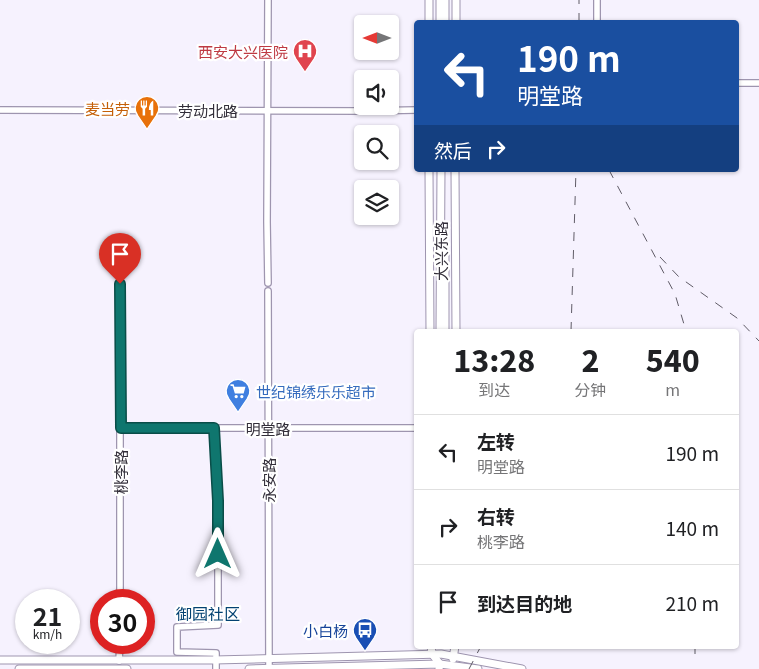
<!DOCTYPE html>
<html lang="zh">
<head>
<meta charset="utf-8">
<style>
	body { margin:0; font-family:Georgia,"Noto Sans SC",serif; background:#f6f6f6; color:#202124; height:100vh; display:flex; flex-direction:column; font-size:19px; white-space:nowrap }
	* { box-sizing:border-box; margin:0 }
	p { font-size:16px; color:#757577 }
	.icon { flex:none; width:28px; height:28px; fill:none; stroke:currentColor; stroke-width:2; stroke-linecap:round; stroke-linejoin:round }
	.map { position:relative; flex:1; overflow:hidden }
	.drawer { position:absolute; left:414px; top:329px; width:325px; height:320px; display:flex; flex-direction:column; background:#fff; border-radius:5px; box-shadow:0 1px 4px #0004 }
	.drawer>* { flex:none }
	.guide { position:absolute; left:414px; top:20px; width:325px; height:152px; border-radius:5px; box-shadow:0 1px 4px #0004; background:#1a4fa0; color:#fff; overflow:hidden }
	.needle { width:32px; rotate:270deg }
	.buttons { position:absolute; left:354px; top:15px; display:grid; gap:10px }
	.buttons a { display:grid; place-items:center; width:45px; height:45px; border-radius:5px; background:#fff; box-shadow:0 1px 4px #0004; font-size:25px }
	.speed { position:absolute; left:15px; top:589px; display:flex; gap:10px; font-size:25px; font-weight:700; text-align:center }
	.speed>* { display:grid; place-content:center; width:65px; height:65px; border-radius:50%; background:#fff; box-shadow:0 1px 4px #0004; line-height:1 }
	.speed small { font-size:12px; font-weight:400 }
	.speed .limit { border:8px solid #d22; background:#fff; color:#111 }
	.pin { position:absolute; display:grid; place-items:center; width:42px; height:42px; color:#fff; margin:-51px -21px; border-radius:50% 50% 50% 0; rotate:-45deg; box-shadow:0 0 5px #0007 }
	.pin .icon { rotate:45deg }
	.me { position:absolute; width:55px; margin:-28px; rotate:0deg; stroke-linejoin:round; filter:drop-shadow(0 0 4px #0008) }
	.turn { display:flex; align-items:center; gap:18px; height:105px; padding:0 20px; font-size:22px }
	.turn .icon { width:65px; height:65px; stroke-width:2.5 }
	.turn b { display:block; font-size:35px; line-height:42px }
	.then { display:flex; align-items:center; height:48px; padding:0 20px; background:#0003; gap:10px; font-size:19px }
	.eta { display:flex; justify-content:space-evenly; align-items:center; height:85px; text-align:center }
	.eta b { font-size:30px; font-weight:800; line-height:35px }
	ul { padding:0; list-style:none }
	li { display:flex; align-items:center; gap:15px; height:75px; padding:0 20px; border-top:1px solid #e0e0e0 }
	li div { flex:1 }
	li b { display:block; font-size:19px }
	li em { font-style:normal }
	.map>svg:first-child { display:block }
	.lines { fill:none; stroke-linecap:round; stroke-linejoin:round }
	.minor-casing { stroke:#9e95af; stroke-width:8 }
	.major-casing { stroke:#9e95af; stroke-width:9 }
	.minor { stroke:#fff; stroke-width:5.5 }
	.major { stroke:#fff; stroke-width:7 }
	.rail { stroke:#605c67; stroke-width:1; stroke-dasharray:9 9; stroke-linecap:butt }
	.route-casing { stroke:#0a4d48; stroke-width:12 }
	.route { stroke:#0f766e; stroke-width:9 }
	.labels { text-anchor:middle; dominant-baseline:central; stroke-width:4.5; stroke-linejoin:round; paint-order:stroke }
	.health-label { font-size:15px; fill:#be3a42; stroke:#fff; text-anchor:end }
	.food-label { font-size:15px; fill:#c56008; stroke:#fff; text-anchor:end }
	.street-label { font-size:15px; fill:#322e39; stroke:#fff }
	.shop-label { font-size:15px; fill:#366cbe; stroke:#fff; text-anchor:start }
	.transit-label { font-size:15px; fill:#164399; stroke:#fff; text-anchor:end }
	.neighbourhood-label { font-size:16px; fill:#034272; stroke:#fff }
</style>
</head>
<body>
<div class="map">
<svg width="759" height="669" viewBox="0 0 759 669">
	<rect width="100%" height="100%" fill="#f6f2fe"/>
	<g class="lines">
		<!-- minor casing -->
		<g class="minor-casing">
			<g id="minor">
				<polyline points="597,22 597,0"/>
				<polyline points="736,83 759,83"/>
				<polyline points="0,110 363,111 416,110"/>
				<polyline points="268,283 267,222 268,0"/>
				<polyline points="268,291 269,669"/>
				<polyline points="121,428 416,428"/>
				<polyline points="214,428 218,501 218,625 177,627 177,652 216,653 216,669"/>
				<polyline points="120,600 120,284"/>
				<polyline points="119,661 120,642"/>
			</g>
		</g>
		<!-- major casing -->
		<g class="major-casing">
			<g id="major">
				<polyline points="440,0 440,22"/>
				<polyline points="456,0 456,22"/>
				<polyline points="429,22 429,0"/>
				<polyline points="445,22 445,0"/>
				<polyline points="429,170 430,331"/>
				<polyline points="455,170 456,331"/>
				<polyline points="445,252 445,331"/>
				<polyline points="440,331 441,170"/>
				<polyline points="431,646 432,654 440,664 439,669"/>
				<polyline points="453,659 455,646"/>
				<polyline points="0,660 214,660 441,654 522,669"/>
				<polyline points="19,669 127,669"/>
				<polyline points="249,669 440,664 478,669"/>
			</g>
		</g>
		<!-- minor -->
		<use href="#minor" class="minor"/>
		<!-- major -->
		<use href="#major" class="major"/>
		<!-- rail -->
		<g class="rail">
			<polyline points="579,22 579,0"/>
			<polyline points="609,170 675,294 686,331"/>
			<polyline points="660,257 679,277 737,318 759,341"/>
			<polyline points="571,331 576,170"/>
			<polyline points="695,646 695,654"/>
			<polyline points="469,669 481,646"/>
		</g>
	</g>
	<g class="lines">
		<!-- route casing -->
		<g class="route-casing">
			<polyline id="route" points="120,284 121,428 214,428 218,501 218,554"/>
		</g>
		<!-- route -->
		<use href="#route" class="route"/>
	</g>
	<!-- icons -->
	<defs>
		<g id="hospital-pin" transform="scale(1.25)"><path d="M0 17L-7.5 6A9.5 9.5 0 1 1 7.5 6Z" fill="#e0444e" stroke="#fff"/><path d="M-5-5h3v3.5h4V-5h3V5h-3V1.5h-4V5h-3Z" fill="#fff"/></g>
		<g id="restaurant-pin" transform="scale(1.25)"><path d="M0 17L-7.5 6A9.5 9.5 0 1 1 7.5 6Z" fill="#e8710a" stroke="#fff"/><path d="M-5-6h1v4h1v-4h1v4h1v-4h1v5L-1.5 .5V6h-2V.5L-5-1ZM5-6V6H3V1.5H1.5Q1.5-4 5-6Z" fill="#fff"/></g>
		<g id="supermarket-pin" transform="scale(1.25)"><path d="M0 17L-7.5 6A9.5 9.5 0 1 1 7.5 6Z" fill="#3f7fe0" stroke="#fff"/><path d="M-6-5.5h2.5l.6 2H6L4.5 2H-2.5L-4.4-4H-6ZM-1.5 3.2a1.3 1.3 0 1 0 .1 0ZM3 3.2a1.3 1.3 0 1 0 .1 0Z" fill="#fff"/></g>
		<g id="bus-pin" transform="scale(1.25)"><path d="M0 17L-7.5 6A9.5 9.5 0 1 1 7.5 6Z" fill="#1a4fb4" stroke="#fff"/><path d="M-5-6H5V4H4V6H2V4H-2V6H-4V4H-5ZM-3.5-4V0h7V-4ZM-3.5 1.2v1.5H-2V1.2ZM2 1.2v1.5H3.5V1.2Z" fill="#fff"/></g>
	</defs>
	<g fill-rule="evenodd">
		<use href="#hospital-pin" x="305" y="51"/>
		<use href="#restaurant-pin" x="147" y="108"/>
		<use href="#supermarket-pin" x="238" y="391"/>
		<use href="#bus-pin" x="365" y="630"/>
	</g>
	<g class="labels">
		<!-- health labels -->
		<g class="health-label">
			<text x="288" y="51">西安大兴医院</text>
		</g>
		<!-- food labels -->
		<g class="food-label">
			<text x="130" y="108">麦当劳</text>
		</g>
		<!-- street labels -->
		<g class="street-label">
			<text x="208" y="110">劳动北路</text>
			<text transform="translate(440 251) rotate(-90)">大兴东路</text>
			<text x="268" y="428">明堂路</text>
			<text transform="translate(120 472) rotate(-90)">桃李路</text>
			<text transform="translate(268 480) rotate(-90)">永安路</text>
		</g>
		<!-- shop labels -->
		<g class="shop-label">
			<text x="256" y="391">世纪锦绣乐乐超市</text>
		</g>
		<!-- transit labels -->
		<g class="transit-label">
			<text x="348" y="630">小白杨</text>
		</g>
		<!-- neighbourhood labels -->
		<g class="neighbourhood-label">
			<text x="208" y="613">御园社区</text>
		</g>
	</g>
</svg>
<div class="buttons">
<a><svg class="needle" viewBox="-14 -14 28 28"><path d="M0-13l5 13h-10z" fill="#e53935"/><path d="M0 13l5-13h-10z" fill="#757577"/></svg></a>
<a><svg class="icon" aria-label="sound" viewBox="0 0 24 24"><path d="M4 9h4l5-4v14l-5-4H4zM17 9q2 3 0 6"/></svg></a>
<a><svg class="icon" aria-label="search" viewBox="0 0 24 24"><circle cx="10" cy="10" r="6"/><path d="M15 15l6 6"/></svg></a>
<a><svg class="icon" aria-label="layers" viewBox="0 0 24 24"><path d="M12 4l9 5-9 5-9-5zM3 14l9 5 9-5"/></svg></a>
</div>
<div class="speed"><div>21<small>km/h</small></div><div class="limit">30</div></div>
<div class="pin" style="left:120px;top:284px;background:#d93025"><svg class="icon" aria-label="arrive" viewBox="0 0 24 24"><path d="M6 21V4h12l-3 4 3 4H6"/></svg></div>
<svg class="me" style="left:218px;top:554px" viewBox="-20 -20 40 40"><path d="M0-17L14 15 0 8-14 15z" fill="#0f766e" stroke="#fff" stroke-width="4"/></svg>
<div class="guide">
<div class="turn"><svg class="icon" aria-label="left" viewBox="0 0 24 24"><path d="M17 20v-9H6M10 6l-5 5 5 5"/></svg><div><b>190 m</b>明堂路</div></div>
<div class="then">然后<svg class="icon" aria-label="right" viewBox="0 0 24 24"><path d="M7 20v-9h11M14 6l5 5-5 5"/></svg></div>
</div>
<section class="drawer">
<div class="eta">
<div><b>13:28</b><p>到达</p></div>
<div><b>2</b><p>分钟</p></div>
<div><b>540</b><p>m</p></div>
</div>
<ul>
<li><svg class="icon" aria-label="left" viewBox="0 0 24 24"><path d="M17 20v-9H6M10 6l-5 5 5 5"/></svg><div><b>左转</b><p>明堂路</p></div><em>190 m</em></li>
<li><svg class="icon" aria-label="right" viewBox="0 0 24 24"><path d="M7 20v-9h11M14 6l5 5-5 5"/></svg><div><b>右转</b><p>桃李路</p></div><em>140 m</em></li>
<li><svg class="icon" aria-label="arrive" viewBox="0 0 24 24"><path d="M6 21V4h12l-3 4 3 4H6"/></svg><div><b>到达目的地</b></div><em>210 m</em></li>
</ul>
</section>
</div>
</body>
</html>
